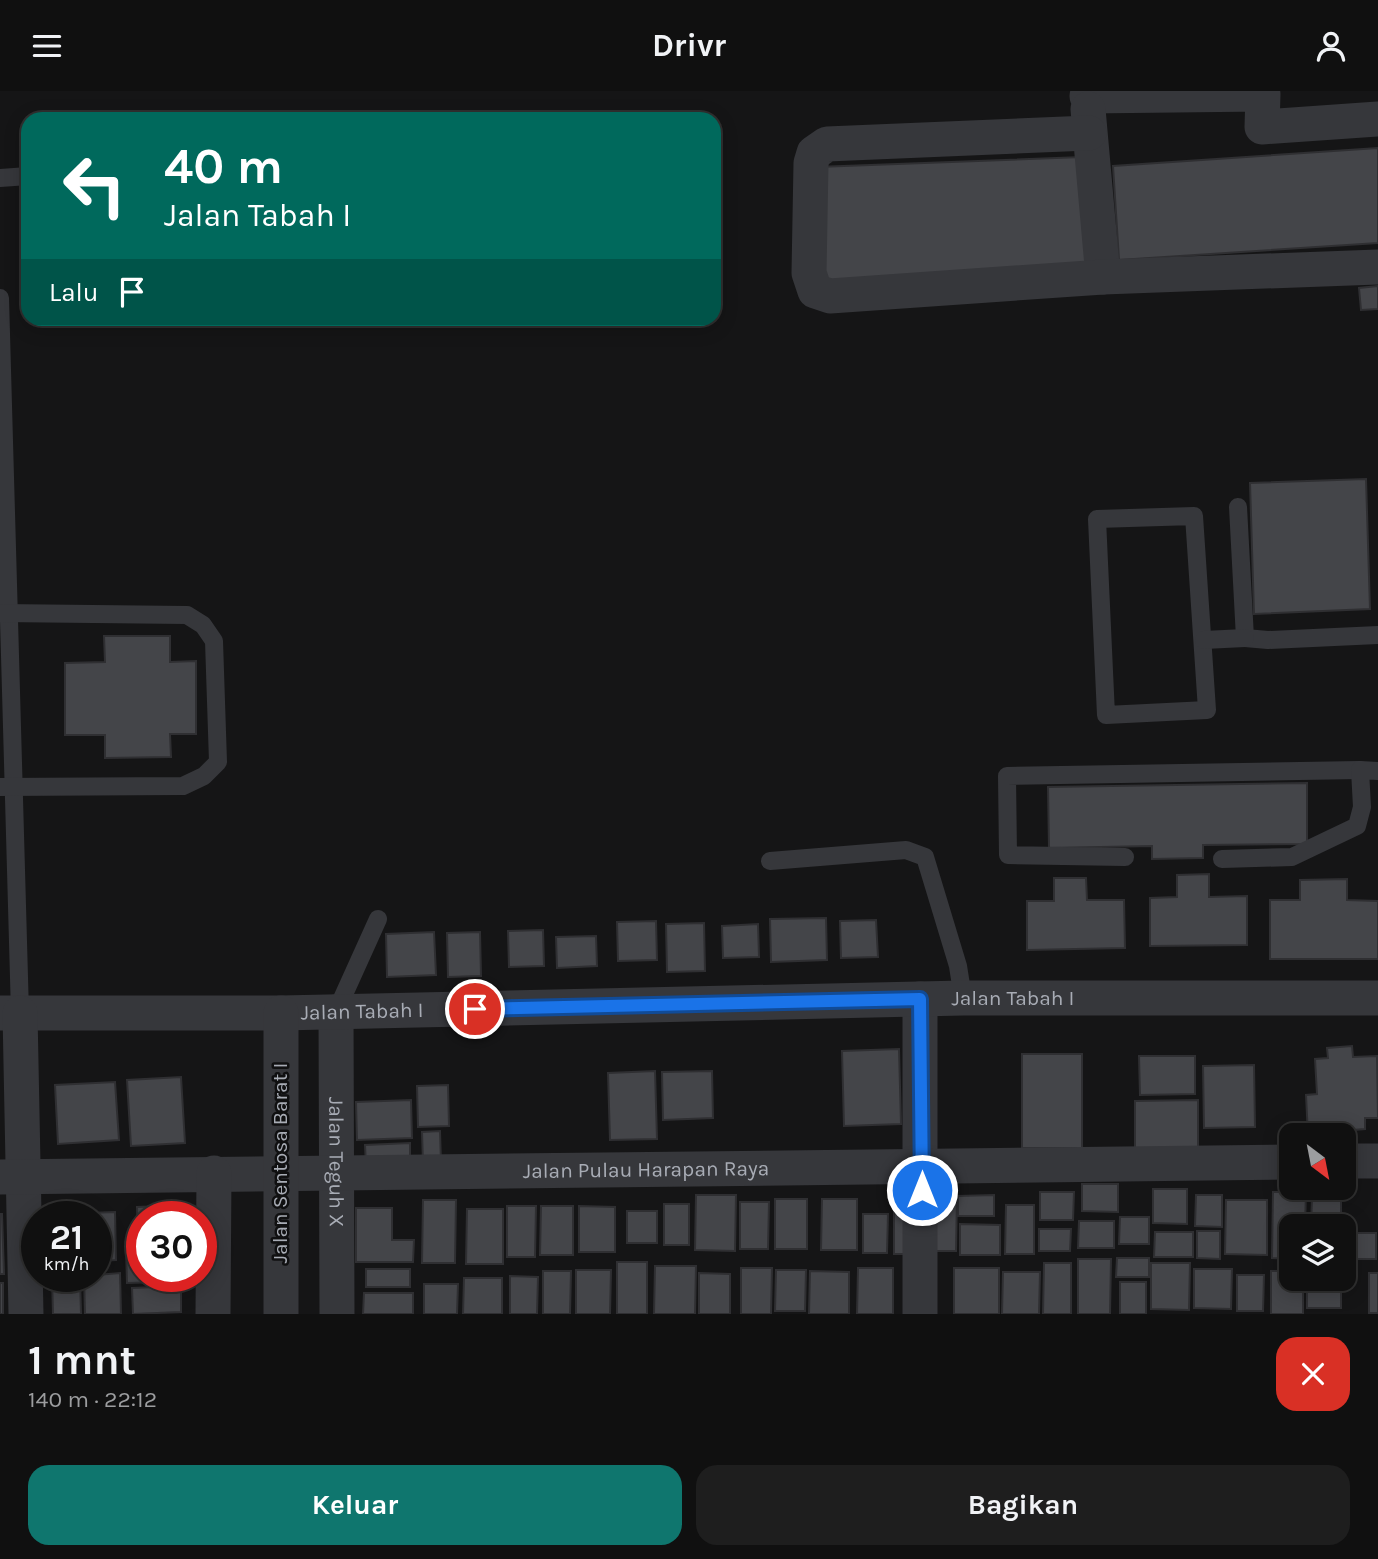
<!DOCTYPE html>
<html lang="id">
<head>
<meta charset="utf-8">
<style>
	body { margin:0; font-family:Karla,sans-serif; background:#1e1e1e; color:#f1f3f6; height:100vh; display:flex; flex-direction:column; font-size:26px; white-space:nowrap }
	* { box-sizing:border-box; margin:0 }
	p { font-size:23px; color:#9c9d9f }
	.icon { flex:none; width:38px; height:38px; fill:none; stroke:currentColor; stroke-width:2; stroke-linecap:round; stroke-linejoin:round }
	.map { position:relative; height:1223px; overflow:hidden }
	.panel { display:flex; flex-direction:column; background:#101010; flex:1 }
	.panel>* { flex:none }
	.top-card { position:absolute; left:21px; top:21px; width:700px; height:214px; border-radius:21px; box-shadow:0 4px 18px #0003,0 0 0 2px #303030; background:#00695c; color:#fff; overflow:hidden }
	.needle { width:46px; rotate:148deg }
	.fabs { position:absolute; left:1279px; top:1032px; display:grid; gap:14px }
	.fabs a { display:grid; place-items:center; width:77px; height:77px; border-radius:14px; background:#101010; box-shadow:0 4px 18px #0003,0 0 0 2px #303030; font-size:35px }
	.speed { position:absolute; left:21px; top:1110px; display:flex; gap:14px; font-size:35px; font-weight:700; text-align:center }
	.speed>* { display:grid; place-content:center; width:91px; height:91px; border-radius:50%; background:#101010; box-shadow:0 4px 18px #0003,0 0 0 2px #303030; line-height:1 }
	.speed small { font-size:18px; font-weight:400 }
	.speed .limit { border:10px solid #d22; background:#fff; color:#111 }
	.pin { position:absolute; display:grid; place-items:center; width:60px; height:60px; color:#fff; margin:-30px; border:4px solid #fff; border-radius:50%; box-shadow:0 2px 7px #0007 }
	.me { position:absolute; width:77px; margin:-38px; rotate:0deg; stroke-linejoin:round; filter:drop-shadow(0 0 5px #0008) }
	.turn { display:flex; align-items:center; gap:24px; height:147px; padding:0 28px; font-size:32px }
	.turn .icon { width:91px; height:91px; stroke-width:2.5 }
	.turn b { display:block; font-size:49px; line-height:60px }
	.then { display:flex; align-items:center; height:66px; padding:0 28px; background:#0003; gap:14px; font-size:26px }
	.round { display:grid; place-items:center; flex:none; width:74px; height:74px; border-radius:21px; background:#1e1e1e }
	.summary { display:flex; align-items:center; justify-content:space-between; height:119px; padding:0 28px }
	h1 { font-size:42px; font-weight:700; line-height:52px }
	.action { display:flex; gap:14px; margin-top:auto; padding:14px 28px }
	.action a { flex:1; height:80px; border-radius:21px; background:#0f766e; color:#fff; font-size:28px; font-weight:700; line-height:80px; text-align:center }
	.action a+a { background:#1e1e1e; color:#f1f3f6 }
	header { display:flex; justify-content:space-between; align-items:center; height:91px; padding:0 28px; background:#101010; font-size:32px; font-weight:700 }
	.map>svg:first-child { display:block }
	.building { fill:#444549; stroke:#2f2f32; stroke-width:2 }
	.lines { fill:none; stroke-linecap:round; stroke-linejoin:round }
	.service { stroke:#36373b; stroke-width:18 }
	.minor { stroke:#36373b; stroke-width:35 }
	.route-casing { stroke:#114b97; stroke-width:18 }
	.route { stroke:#1a73e8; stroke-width:12 }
	.labels { text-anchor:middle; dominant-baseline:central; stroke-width:5; stroke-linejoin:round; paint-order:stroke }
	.street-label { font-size:21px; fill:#a8acb5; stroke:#101011 }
</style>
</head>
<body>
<header><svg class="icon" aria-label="menu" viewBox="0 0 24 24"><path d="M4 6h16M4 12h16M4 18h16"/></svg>Drivr<svg class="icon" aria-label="person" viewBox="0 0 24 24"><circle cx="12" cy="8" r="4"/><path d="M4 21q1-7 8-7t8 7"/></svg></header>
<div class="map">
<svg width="1378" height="1223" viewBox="0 0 1378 1223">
	<rect width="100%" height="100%" fill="#151516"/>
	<!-- building -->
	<g class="building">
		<polygon points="1378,57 1378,152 1119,169 1113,75"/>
		<polygon points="1082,66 1086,181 821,191 817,76"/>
		<polygon points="1378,195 1378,218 1361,219 1359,197"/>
		<polygon points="1366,388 1370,518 1254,523 1250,392"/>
		<polygon points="104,545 170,545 170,571 196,570 196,643 170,643 171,666 105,667 105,644 65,644 65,572 105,571"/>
		<polygon points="1307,692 1307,753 1203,754 1203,767 1152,768 1152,755 1049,757 1048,696"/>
		<polygon points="1209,783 1209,806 1247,805 1247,854 1150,855 1150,807 1177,806 1177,784"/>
		<polygon points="1054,787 1086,787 1087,809 1124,809 1125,857 1027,859 1027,810 1054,810"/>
		<polygon points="1347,788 1347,809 1378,810 1378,868 1270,868 1270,809 1300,809 1300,789"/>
		<polygon points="826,827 827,869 771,871 770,828"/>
		<polygon points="876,829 878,866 841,867 840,830"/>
		<polygon points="656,830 657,869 618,870 617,831"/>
		<polygon points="704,832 705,880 667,881 666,833"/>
		<polygon points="758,833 759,866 723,867 722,835"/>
		<polygon points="543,839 544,875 509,876 508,840"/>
		<polygon points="434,841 436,884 387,886 386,843"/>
		<polygon points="480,841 481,885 448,886 447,842"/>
		<polygon points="596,845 597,875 557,877 556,846"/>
		<polygon points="1352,955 1353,966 1377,965 1378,1027 1365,1027 1365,1038 1341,1040 1341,1045 1308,1045 1306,1004 1317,1003 1315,968 1328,967 1327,957"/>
		<polygon points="899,958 901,1033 844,1035 842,960"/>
		<rect x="1022" y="963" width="60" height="94"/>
		<polygon points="1139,965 1195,965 1195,1003 1140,1004"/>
		<polygon points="1254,974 1255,1036 1204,1037 1203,975"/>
		<polygon points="655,980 657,1048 610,1049 608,982"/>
		<polygon points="712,980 713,1027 663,1029 662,981"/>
		<polygon points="181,986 185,1052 131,1055 127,989"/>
		<polygon points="115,991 119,1049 58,1053 55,994"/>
		<polygon points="448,994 449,1035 418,1036 417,995"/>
		<polygon points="411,1009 412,1047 357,1049 356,1011"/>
		<polygon points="1198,1009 1198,1057 1135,1058 1135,1010"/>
		<polygon points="440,1040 441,1072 423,1072 422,1041"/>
		<polygon points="410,1052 410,1074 366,1075 365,1054"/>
		<polygon points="1082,1093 1118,1093 1118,1121 1082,1120"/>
		<polygon points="1153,1098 1187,1098 1187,1133 1153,1132"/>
		<polygon points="1040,1101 1074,1101 1073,1129 1040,1129"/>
		<polygon points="1273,1101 1306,1101 1305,1136 1292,1136 1292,1168 1272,1167"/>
		<polygon points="696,1104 736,1104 735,1160 695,1159"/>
		<polygon points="994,1104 994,1125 958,1125 958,1105"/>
		<polygon points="1196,1104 1222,1104 1222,1136 1195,1135"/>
		<polygon points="932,1105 957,1105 956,1160 931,1160"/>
		<polygon points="1312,1106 1341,1106 1341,1136 1311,1136"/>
		<rect x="775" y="1108" width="32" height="50"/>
		<polygon points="822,1108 857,1108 857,1159 821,1159"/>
		<polygon points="423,1109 456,1109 455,1172 422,1172"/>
		<polygon points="1226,1109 1267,1109 1267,1164 1225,1163"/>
		<polygon points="740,1111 769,1111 768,1158 740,1158"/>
		<rect x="664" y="1113" width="25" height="41"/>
		<polygon points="190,1114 190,1125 142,1125 142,1148 138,1148 137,1116"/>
		<polygon points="1006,1114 1034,1114 1034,1163 1005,1163"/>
		<polygon points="507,1115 536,1115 535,1166 507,1166"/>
		<polygon points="541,1115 573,1115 573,1164 540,1164"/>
		<polygon points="579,1115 615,1116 615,1161 579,1161"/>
		<polygon points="356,1117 392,1117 392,1149 414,1149 413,1171 356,1171"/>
		<polygon points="467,1118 503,1118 503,1173 466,1173"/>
		<polygon points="894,1119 916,1119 915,1163 894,1163"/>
		<rect x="627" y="1120" width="30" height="32"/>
		<polygon points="115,1121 116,1169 96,1170 96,1125 87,1125 87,1122"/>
		<polygon points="0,1123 2,1123 4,1183 0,1183"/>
		<polygon points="863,1123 888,1123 887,1162 863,1162"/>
		<polygon points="1120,1126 1149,1126 1149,1153 1119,1153"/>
		<polygon points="1079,1130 1114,1130 1114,1157 1078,1157"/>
		<polygon points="960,1133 1000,1134 1000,1164 960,1164"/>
		<polygon points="1039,1138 1071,1138 1070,1160 1039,1160"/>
		<polygon points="1197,1140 1220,1140 1220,1168 1197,1167"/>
		<polygon points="1155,1141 1193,1141 1193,1166 1154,1166"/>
		<rect x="1348" y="1142" width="28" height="26"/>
		<polygon points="126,1157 142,1157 142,1185 198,1185 198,1190 127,1192"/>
		<polygon points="1117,1167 1149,1167 1149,1186 1116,1186"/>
		<polygon points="1078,1168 1111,1168 1110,1223 1078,1223"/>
		<rect x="617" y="1171" width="30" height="52"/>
		<polygon points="1044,1172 1071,1172 1071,1223 1043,1223"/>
		<polygon points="1151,1172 1190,1172 1189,1219 1151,1218"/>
		<polygon points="655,1175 696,1175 695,1223 654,1223"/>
		<polygon points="741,1177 772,1177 771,1223 741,1223"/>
		<polygon points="858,1177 893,1177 893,1223 857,1223"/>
		<rect x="954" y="1177" width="45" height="46"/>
		<rect x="366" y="1178" width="44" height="18"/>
		<polygon points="1194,1178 1232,1178 1231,1218 1194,1217"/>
		<polygon points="576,1179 611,1179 610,1223 576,1223"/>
		<polygon points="776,1179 806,1179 805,1220 775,1220"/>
		<polygon points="543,1180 571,1180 570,1223 543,1223"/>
		<polygon points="810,1180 849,1181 849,1223 809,1223"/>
		<polygon points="1271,1180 1292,1180 1292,1188 1303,1188 1303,1223 1271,1223"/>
		<polygon points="1003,1181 1040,1181 1039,1223 1002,1223"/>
		<polygon points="120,1182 121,1223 85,1223 84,1185"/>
		<polygon points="699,1182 730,1183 730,1223 699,1223"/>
		<rect x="1369" y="1182" width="9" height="40"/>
		<polygon points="1237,1184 1264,1184 1263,1220 1237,1220"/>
		<polygon points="510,1185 538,1186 537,1223 510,1223"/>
		<polygon points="80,1186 81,1223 53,1223 52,1187"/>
		<polygon points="464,1187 502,1187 502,1223 463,1223"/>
		<rect x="1307" y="1188" width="34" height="29"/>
		<rect x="1120" y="1191" width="26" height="32"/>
		<rect x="0" y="1192" width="3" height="31"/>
		<polygon points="424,1193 458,1193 457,1223 424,1223"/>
		<polygon points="181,1195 181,1221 133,1223 132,1197"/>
		<polygon points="364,1202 413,1202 413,1223 363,1223"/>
	</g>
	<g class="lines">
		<!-- service -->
		<g class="service">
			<polyline points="0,87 28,85"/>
			<polyline points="0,207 20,922"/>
			<polyline points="1238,416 1245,547 1268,549 1378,544"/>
			<polygon points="1194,425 1207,619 1106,624 1097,428"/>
			<polyline points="0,522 187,524 203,534 214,550 218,671 204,685 183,695 0,696"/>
			<polyline points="1204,549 1245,547"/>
			<polyline points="1125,766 1008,764 1007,685 1360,679"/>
			<polyline points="1222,768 1292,766 1357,735 1362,716 1360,679 1378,680"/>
			<polyline points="770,770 906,759 925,766 958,875 963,907"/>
			<polyline points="336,921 378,828"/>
		</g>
		<!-- minor -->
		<g class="minor">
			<polyline points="1087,5 1263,3 1262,36 1378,28"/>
			<polyline points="1088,18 1103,186"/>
			<polyline points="1089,42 827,53 814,62 811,72 809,182 815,200 830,205 1103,186 1378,176"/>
			<polyline points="920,908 920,1223"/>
			<path id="s1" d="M336,921L337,1223"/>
			<path id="s2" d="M0,922H281L963,907H1378"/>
			<polyline points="20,922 26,1223"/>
			<polyline points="1344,1070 1378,1070"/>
			<path id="s3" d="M0,1086L1292,1071"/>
			<polyline points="213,1223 214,1082"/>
			<polyline points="281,1223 281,922"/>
		</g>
	</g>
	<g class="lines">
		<!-- route casing -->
		<g class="route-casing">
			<polyline id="route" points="475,918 920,908 922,1099"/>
		</g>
		<!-- route -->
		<use href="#route" class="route"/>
	</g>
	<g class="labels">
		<!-- street labels -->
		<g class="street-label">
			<text stroke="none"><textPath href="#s2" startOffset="1013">Jalan Tabah I</textPath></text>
			<text stroke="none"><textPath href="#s2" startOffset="362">Jalan Tabah I</textPath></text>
			<text transform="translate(280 1072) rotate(-90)">Jalan Sentosa Barat I</text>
			<text stroke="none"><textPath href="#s1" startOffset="150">Jalan Teguh X</textPath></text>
			<text stroke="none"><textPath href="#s3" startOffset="646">Jalan Pulau Harapan Raya</textPath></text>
		</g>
	</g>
</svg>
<div class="fabs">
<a><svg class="needle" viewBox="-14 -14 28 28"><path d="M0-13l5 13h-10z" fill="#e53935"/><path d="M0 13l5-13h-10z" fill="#9c9d9f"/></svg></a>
<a><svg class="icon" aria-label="layers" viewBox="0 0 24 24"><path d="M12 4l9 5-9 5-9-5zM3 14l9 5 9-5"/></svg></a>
</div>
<div class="speed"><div>21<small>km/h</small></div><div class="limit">30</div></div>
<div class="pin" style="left:475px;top:918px;background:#d93025"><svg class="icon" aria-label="arrive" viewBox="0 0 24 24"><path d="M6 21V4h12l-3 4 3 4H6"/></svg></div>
<svg class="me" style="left:922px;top:1099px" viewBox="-20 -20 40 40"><circle r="17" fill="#1a73e8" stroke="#fff" stroke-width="3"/><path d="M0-11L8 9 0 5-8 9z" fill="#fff"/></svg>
<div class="top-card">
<div class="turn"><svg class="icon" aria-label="left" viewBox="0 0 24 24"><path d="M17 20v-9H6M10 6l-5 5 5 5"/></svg><div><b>40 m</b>Jalan Tabah I</div></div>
<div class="then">Lalu<svg class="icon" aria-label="arrive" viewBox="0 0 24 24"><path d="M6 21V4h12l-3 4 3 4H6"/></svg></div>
</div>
</div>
<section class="panel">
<div class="summary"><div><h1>1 mnt</h1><p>140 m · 22:12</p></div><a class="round" style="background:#d93025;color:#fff"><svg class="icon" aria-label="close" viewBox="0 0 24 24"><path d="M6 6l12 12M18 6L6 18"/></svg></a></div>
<div class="action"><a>Keluar</a><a>Bagikan</a></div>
</section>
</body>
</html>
